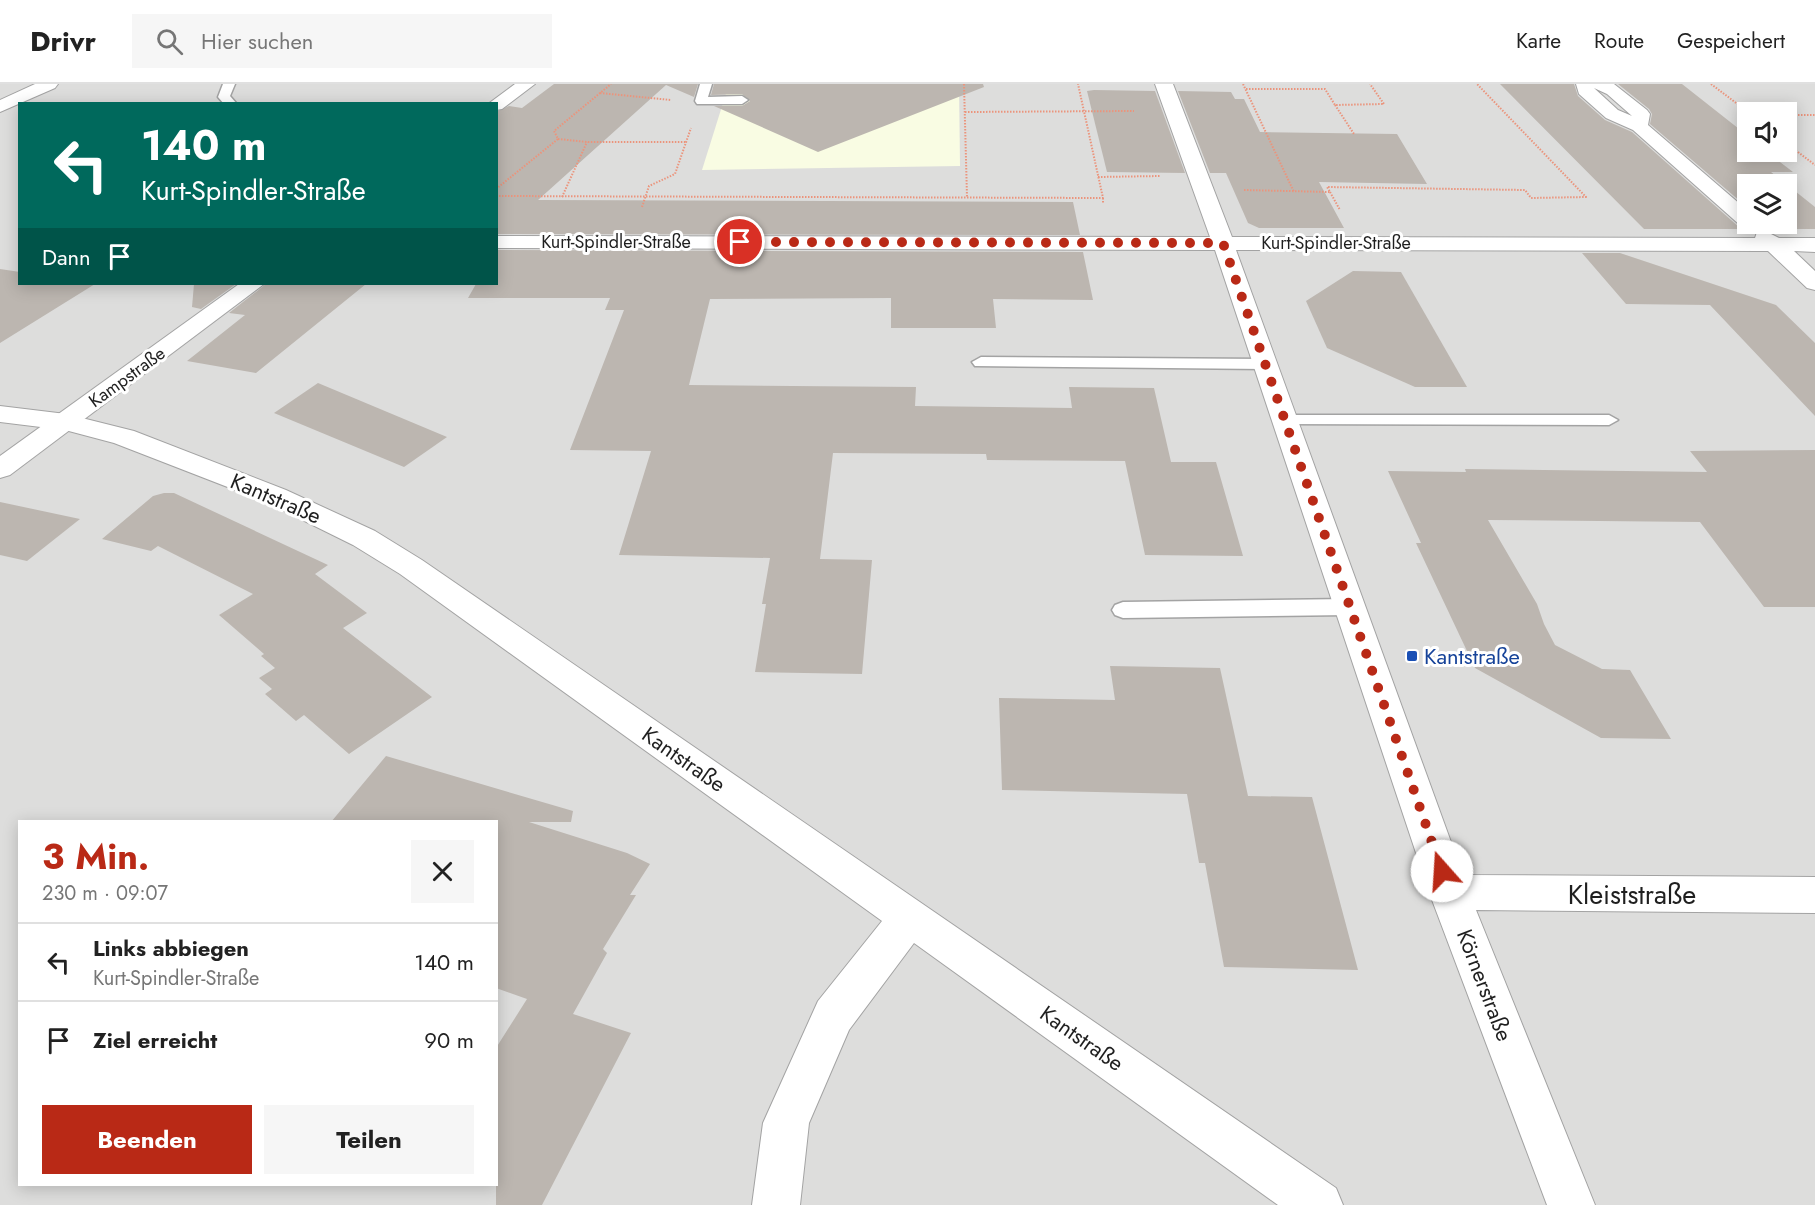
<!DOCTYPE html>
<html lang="de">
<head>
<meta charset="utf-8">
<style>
	body { margin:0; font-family:Jost,sans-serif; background:#f6f6f6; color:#222; height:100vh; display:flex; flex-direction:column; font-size:22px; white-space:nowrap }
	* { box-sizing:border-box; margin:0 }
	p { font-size:20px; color:#767676 }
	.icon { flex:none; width:33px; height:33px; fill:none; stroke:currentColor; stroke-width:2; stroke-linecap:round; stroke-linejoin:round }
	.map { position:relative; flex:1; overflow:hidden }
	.details { position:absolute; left:18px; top:736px; width:480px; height:366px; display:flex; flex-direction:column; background:#fff; border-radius:0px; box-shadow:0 3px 15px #0003 }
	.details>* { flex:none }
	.hud { position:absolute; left:18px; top:18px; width:480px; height:183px; border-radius:0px; box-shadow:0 3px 15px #0003; background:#00695c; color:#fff; overflow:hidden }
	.tools { position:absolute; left:1737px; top:18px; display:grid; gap:12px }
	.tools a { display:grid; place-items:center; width:60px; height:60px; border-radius:0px; background:#fff; box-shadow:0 3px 15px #0003; font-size:30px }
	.pin { position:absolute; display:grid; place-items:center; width:51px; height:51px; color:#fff; margin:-26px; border:3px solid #fff; border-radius:50%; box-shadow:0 2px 6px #0007 }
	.me { position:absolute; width:66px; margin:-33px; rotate:341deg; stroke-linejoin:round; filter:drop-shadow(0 0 4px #0008) }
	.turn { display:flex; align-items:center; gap:21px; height:126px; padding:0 24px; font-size:27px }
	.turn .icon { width:78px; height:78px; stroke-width:2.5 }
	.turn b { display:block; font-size:42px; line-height:51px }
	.then { display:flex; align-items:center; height:57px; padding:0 24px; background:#0003; gap:12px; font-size:22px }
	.round { display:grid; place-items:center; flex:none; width:63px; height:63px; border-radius:0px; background:#f6f6f6 }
	.head { display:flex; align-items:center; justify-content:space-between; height:102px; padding:0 24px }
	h1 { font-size:36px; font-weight:700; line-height:45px; color:#b92916 }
	.button { display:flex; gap:12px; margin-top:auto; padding:12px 24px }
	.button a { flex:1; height:69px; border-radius:0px; background:#b92916; color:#fff; font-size:24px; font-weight:700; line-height:69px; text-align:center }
	.button a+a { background:#f6f6f6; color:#222 }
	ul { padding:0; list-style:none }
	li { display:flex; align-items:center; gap:18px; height:78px; padding:0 24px; border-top:2px solid #e0e0e0 }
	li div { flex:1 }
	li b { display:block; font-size:22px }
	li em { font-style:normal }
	header { display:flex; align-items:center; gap:36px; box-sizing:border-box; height:84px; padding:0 30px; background:#fff; border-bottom:2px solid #e0e0e0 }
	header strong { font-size:28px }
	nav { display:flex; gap:33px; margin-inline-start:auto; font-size:21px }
	.search { width:420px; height:54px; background:#f6f6f6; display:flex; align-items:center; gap:15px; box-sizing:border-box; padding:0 21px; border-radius:0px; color:#767676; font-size:22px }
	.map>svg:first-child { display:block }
	.residential { fill:#dddddc; fill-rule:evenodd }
	.education { fill:#f9fce3 }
	.building { fill:#bcb6b0 }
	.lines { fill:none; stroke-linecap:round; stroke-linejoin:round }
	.service-casing { stroke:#a3a3a3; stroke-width:3 }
	.minor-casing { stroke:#a3a3a3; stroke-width:2 }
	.tertiary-casing { stroke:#a3a3a3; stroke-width:2 }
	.path { stroke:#eb947c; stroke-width:2; stroke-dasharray:1.5 1.5; stroke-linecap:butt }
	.service { fill:#fff; fill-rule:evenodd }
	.minor { fill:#fff; fill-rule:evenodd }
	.tertiary { fill:#fff; fill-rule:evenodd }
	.route { stroke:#b92916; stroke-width:10; stroke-dasharray:0 18 }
	.transit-dot { fill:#1a4fb4; stroke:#fff; stroke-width:2 }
	.labels { text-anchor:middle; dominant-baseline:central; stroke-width:6; stroke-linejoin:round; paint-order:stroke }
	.far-street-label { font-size:18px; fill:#1f1f1f; stroke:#fff }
	.street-label { font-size:22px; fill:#1f1f1f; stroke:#fff }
	.transit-label { font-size:22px; fill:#164399; stroke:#fff; text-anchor:start }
	.near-street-label { font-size:27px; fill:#1f1f1f; stroke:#fff }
</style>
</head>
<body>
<header>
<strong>Drivr</strong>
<div class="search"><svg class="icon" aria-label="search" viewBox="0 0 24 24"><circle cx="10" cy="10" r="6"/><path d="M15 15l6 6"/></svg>Hier suchen</div>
<nav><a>Karte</a><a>Route</a><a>Gespeichert</a></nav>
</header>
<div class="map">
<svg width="1815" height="1121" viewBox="0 0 1815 1121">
	<rect width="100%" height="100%" fill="#efede7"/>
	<!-- residential -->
	<path class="residential" d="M0,0H1815V1121H0ZM20,20H496V200H20ZM1748,28H1786V68H1748ZM1748,100H1786V140H1748ZM20,738H496V1101H20Z"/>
	<!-- education -->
	<polygon class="education" points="729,0 959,0 960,82 702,86"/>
	<!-- building -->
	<g class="building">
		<polygon points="554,0 698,0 694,13 666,1 538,116 1073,118 1080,151 496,150 496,28 509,22 522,24"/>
		<polygon points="714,0 983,0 984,3 818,68 714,22 742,22 750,17 742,10 711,11"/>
		<polygon points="1500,0 1574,0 1578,12 1605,36 1632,48 1740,144 1755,144 1759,140 1786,140 1786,100 1748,100 1748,124 1650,40 1652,30 1649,25 1618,0 1682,0 1748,52 1748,68 1767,68 1793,88 1771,88 1815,123 1815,145 1644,145"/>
		<polygon points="1094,6 1155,7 1185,89 1107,88 1087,7"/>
		<polygon points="1178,7 1231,8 1235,15 1244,15 1260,48 1397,50 1427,100 1319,98 1344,144 1259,144 1248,139 1226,89 1210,89"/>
		<polygon points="496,166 1083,168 1093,216 993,215 996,244 891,244 891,214 710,215 689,301 916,303 915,322 1072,324 1069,303 1154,304 1171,378 1216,378 1243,472 1145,471 1125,377 987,376 986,370 833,369 820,475 872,476 862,590 755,588 766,520 762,520 770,474 619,471 651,367 570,366 624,226 605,226 610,214 468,214 476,200 496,200"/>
		<polygon points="1582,169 1620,169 1776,221 1815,259 1815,332 1710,221 1626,220"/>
		<polygon points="0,185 20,188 20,200 95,200 0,259"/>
		<polygon points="1353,187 1401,188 1467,303 1415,303 1327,264 1306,217"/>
		<polygon points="194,200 236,200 201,225 192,223"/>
		<polygon points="266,200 366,200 256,289 187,277 245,231 229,229"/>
		<polygon points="318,299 447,353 404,383 274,329"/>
		<polygon points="1815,366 1815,523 1764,523 1700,438 1488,436 1537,520 1544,540 1555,561 1602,585 1630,586 1671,655 1601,654 1475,584 1416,459 1421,459 1388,387 1466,388 1465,385 1707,388 1690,367"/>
		<polygon points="164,409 174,409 328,481 315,490 367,529 343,544 432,613 349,670 304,631 296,637 265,610 272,605 259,594 275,584 261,572 264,570 219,531 253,510 158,462 151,467 102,455 153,412"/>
		<polygon points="0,418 80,435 27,477 0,471"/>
		<polygon points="1110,582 1220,584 1248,712 1312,713 1358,886 1224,883 1205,779 1199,779 1187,710 1002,706 999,614 1115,616"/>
		<polygon points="386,672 573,727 571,738 529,738 627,769 650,780 630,811 636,811 603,865 607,869 573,930 631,949 542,1121 496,1121 496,964 527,915 496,904 496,738 331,738"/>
	</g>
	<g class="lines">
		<!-- service casing -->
		<g class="service-casing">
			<g id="service">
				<polygon points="223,0 235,0 230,12 237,20 224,20 218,13"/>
				<polygon points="700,0 712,0 708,13 742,12 748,16 742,20 697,20 695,17"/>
				<polygon points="981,273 1265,275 1274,280 1265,285 975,282 972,278"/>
				<polygon points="1285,331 1609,331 1618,336 1609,341 1279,340 1276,336"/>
				<polygon points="1349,515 1357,518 1360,523 1357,528 1349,531 1123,534 1115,531 1112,526 1115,521 1123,518"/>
			</g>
		</g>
		<!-- minor casing -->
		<g class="minor-casing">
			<g id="minor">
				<polygon points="35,0 58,0 55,4 0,28 0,16"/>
				<polygon points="1155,0 1173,0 1232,153 1755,154 1757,148 1765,147 1779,154 1815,154 1815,168 1794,167 1815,187 1815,206 1807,204 1768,167 1236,166 1463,791 1815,793 1815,829 1476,826 1595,1121 1547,1121 1429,808 1215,166 496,164 496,152 1210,153"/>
				<path d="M1576,0H1614L1647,26L1650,30L1648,41L1748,127V140H1757L1755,142H1741L1633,46L1606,34L1579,10ZM1594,4L1607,10L1632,32L1618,26Z"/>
				<polygon points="0,322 66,330 134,347 286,406 375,447 422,476 1336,1104 1343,1121 1278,1121 914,859 849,946 809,1039 800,1121 752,1121 763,1039 818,917 882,837 400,490 353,461 266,418 114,359 65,346 0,338"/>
			</g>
		</g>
		<!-- tertiary casing -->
		<g class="tertiary-casing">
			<g id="tertiary">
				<polygon points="515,0 535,0 502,25 496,26 496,20 488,20"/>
				<polygon points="239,200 264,200 10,391 0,394 0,372"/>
			</g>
		</g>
		<!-- path -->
		<g class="path">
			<polyline points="964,0 967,113"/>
			<polyline points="1243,0 1294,108"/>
			<polyline points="1711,0 1748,28"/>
			<polyline points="1246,5 1325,5 1335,21 1384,20 1370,0"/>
			<polyline points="600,9 671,16"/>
			<polyline points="1335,21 1354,50"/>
			<polyline points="965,28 1134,27"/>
			<polyline points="1786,31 1815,31"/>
			<polyline points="558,55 587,58 687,58"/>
			<polyline points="1786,59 1815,81"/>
			<polyline points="1098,93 1160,92"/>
			<polyline points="496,105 558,55 554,47 611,0"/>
			<polyline points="1244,106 1330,108 1327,103 1525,106 1531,114 1586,113 1477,0"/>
			<polyline points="1330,108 1340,126"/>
			<polyline points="496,112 1103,114 1078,0"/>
			<polyline points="562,113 587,58"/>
			<polyline points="1103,114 1103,120"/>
			<polyline points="642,123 649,102 675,90 691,44"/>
		</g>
		<!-- service -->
		<use href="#service" class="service"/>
		<!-- minor -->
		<use href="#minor" class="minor"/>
		<!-- tertiary -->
		<use href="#tertiary" class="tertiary"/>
	</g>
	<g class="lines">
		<!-- route -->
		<polyline class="route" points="740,158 1223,159 1442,787"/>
	</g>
	<!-- markers -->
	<rect class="transit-dot" x="1406" y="566" width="12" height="12" rx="3"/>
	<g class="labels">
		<!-- far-street labels -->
		<g class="far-street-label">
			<text x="616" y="158">Kurt-Spindler-Straße</text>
			<text x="1336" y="159">Kurt-Spindler-Straße</text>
			<text transform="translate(127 293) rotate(-36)">Kampstraße</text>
		</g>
		<!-- street labels -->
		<g class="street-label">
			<text transform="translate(276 414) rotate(23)">Kantstraße</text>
			<text transform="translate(684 675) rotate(35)">Kantstraße</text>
			<text transform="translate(1485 901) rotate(69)">Körnerstraße</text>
			<text transform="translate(1082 954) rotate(35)">Kantstraße</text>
		</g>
		<!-- transit labels -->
		<g class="transit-label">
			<text x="1424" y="572">Kantstraße</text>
		</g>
		<!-- near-street labels -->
		<g class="near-street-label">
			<text x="1632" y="810">Kleiststraße</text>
		</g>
	</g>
</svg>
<div class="tools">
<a><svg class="icon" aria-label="sound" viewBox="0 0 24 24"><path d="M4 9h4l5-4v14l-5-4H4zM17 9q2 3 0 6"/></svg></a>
<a><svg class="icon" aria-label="layers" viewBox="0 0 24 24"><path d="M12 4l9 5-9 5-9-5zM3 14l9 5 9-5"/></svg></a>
</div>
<div class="pin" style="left:740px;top:158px;background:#d93025"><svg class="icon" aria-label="arrive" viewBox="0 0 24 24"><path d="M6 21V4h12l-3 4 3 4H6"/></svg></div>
<svg class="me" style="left:1442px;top:787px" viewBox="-20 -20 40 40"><circle r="19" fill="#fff"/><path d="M0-13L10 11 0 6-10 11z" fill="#b92916"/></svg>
<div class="hud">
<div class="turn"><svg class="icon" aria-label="left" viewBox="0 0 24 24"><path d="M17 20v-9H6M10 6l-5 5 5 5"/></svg><div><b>140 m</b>Kurt-Spindler-Straße</div></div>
<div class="then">Dann<svg class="icon" aria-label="arrive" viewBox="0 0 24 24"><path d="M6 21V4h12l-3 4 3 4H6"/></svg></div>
</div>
<section class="details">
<div class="head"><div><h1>3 Min.</h1><p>230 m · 09:07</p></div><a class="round"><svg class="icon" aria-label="close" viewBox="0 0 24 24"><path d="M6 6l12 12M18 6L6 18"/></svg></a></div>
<ul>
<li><svg class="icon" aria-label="left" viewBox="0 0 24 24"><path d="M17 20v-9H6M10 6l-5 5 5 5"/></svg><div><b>Links abbiegen</b><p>Kurt-Spindler-Straße</p></div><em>140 m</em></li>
<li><svg class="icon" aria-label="arrive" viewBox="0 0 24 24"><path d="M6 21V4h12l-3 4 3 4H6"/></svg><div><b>Ziel erreicht</b></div><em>90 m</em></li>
</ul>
<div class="button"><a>Beenden</a><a>Teilen</a></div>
</section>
</div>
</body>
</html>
